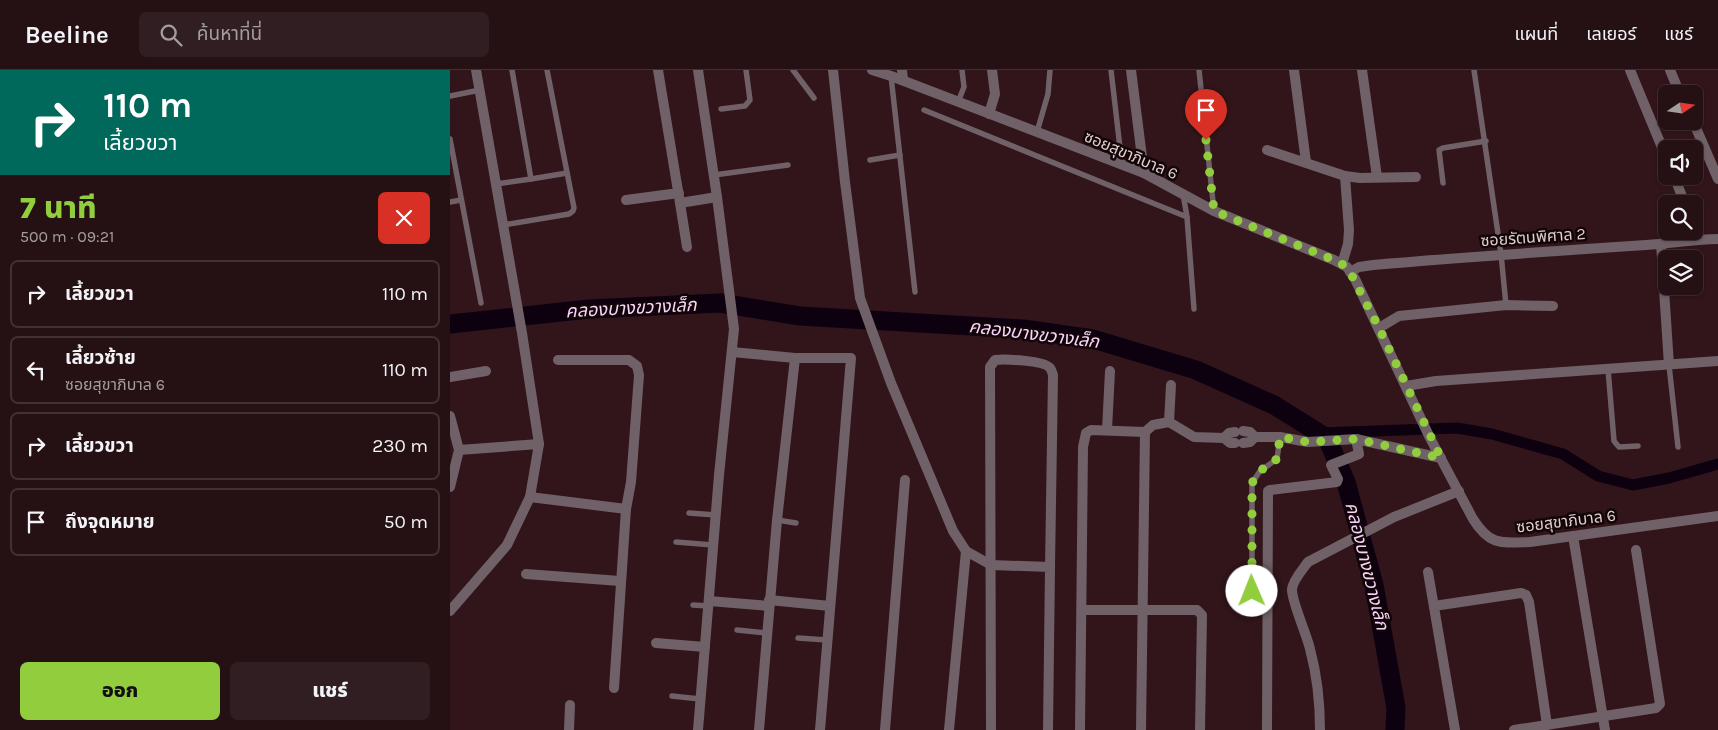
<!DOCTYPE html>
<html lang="th">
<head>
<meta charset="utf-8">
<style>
	body { margin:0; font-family:Karla,"Noto Sans Thai",sans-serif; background:#311e22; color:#f1f3f6; height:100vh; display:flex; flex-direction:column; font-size:19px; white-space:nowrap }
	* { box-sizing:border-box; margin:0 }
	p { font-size:16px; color:#a39da0 }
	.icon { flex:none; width:28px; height:28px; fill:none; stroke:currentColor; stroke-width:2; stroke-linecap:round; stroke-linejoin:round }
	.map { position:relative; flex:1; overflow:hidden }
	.drawer { display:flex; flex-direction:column; background:#251014; width:450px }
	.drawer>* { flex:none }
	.top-card { background:#00695c; color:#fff; overflow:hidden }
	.needle { width:32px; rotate:77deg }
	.tools { position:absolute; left:1208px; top:15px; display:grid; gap:10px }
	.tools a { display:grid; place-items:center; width:45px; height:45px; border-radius:8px; background:#251014; box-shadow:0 1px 4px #0004,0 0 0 1px #423034; font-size:25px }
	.pin { position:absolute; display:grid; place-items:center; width:42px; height:42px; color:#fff; margin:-51px -21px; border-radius:50% 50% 50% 0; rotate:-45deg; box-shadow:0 0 5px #0007 }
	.pin .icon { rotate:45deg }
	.me { position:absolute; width:55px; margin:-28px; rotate:359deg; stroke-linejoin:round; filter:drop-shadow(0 0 4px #0008) }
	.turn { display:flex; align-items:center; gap:18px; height:105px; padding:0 20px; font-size:22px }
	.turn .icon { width:65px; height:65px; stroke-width:2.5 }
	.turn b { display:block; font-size:35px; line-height:42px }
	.round { display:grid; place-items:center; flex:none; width:52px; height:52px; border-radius:8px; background:#311e22 }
	.overview { display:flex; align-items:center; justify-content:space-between; height:85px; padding:0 20px }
	h1 { font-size:30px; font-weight:800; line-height:38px; color:#92cd3e }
	.button { display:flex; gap:10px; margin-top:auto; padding:10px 20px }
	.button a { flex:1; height:58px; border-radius:8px; background:#92cd3e; color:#111; font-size:20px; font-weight:800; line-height:58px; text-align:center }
	.button a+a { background:#311e22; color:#f1f3f6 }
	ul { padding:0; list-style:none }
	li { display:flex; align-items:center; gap:15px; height:68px; margin:0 10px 8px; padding:0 10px; border:2px solid #423034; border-radius:8px }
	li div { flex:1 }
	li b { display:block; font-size:19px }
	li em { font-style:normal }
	header { display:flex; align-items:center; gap:30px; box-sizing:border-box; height:70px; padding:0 25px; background:#251014; border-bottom:1px solid #423034 }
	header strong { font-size:24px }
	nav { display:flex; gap:28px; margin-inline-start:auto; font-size:18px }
	.search { width:350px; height:45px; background:#311e22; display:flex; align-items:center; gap:12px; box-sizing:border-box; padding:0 18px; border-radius:8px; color:#a39da0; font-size:19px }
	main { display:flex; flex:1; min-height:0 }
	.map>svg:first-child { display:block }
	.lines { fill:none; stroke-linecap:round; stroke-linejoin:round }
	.canal { stroke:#0d0110; stroke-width:11 }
	.river { stroke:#0d0110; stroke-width:19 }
	.service { stroke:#6f6167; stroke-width:5.5 }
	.minor { stroke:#6f6167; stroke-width:10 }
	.tertiary { stroke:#6f6167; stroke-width:10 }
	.route { stroke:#92cd3e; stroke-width:9; stroke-dasharray:0 16.2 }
	.labels { text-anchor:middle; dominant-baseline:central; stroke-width:5; stroke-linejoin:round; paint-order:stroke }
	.street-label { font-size:16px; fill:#e1ccce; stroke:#110507 }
	.water-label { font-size:18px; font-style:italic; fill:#f7d5fa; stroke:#110507 }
</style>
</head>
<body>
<header>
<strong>Beeline</strong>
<div class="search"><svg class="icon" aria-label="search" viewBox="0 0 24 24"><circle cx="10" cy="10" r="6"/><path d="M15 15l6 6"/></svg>ค้นหาที่นี่</div>
<nav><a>แผนที่</a><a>เลเยอร์</a><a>แชร์</a></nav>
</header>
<main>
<section class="drawer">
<div class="top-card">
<div class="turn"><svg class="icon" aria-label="right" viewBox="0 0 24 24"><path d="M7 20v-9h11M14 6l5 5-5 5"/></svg><div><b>110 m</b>เลี้ยวขวา</div></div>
</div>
<div class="overview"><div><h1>7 นาที</h1><p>500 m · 09:21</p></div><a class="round" style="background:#d93025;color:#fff"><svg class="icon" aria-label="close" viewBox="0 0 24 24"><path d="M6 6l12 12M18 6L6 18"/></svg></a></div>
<ul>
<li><svg class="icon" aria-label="right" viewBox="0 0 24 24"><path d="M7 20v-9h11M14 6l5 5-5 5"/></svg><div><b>เลี้ยวขวา</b></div><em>110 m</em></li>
<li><svg class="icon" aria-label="left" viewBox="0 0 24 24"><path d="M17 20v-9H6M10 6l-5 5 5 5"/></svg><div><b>เลี้ยวซ้าย</b><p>ซอยสุขาภิบาล 6</p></div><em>110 m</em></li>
<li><svg class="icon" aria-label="right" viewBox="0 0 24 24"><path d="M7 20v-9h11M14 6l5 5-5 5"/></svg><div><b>เลี้ยวขวา</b></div><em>230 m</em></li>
<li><svg class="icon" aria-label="arrive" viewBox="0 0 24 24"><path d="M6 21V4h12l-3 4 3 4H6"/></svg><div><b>ถึงจุดหมาย</b></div><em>50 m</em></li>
</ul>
<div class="button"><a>ออก</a><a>แชร์</a></div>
</section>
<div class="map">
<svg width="1268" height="660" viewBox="0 0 1268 660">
	<rect width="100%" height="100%" fill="#31151a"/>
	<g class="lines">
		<!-- canal -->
		<polyline class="canal" points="870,363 1007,358 1042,364 1113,384 1148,406 1183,415 1219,408 1268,394"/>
		<!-- river -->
		<polyline class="river" points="0,254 139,239 270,233 350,246 573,259 643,269 746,300 824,335 877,368 896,412 924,515 946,638 945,660"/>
		<!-- service -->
		<g class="service">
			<polyline points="62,0 81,109 117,103"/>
			<polyline points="343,0 364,28"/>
			<polyline points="661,0 672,95"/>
			<polyline points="749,0 764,141"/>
			<polyline points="1024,0 1051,184 1056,235"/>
			<polyline points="441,6 465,222"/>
			<polyline points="0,26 30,20"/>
			<polyline points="508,32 514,17 512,0"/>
			<polyline points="271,39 295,36 300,30 296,0"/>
			<polyline points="474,40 737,147"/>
			<polyline points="587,62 598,24 600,0"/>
			<polyline points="0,69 31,233"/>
			<polyline points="420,90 450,85"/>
			<polyline points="264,105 338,95"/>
			<polyline points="993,113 989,80 993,78 1036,71"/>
			<polyline points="46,114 81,109"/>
			<polyline points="733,124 737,147 744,239"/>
			<polyline points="0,132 11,130"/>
			<polyline points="53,155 119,144 123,141 124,138 97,0"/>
			<polyline points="1219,295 1228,377"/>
			<polyline points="1158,299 1164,371 1169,377 1188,376"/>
			<polyline points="239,443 266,445"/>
			<polyline points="327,450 346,453"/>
			<polyline points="226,472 263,475"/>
			<polyline points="802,521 802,413 810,401 827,389 830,367"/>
			<polyline points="243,535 258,536"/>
			<polyline points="287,560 317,563"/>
			<polyline points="348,568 377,570"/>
			<polyline points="222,626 250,629"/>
		</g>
		<!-- minor -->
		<g class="minor">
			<polyline points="208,0 230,133 267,127"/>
			<polyline points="383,0 395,112 410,228 441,313 503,461 516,481 541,495 600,497 598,660"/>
			<polyline points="452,0 453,10"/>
			<polyline points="681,0 694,103"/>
			<polyline points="844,0 856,92"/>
			<polyline points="912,0 927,107"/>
			<polyline points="1180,0 1216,87"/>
			<polyline points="1220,0 1230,24"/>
			<polyline points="539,44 545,24 542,0"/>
			<polyline points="1243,51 1268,109"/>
			<polyline points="817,80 895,106 910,108 966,107"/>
			<polyline points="1224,106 1235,134"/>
			<polyline points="176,130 229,123"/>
			<polyline points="230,133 237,177"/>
			<polyline points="1244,154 1250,169"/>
			<polyline points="1211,174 1219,295"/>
			<polyline points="892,194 898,174 899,160 895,106"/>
			<path d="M900,202L909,197L923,195C1014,187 1105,181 1196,175C1220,174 1244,169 1268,169"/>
			<polyline points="929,258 949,246 1056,235 1103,236"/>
			<polyline points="282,282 345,288 401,288 370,660"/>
			<polyline points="108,290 179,290 187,296 189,305 181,412 176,439 164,618"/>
			<polyline points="0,307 36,301"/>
			<polyline points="956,316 986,311 1268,291"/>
			<polyline points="0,346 9,380 0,417"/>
			<polyline points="719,352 721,315"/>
			<polyline points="657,360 660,301"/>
			<polyline points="793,361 800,362 805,367 830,367 858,372 906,369 991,388"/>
			<polyline points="774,368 779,363 785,362"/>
			<polyline points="793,373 800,372 805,367"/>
			<polyline points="9,380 89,374"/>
			<polyline points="80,427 176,439"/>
			<polyline points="1123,466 1155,660"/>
			<polyline points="978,502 1005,660"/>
			<polyline points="76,504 170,511"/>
			<polyline points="319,530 380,536"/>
			<polyline points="259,531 319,536"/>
			<polyline points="984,536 1071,523 1076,525 1079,532 1097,655"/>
			<polyline points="632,540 747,540 752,545 750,660"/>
			<polyline points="0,541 57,475 80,427 89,374 72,263 26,0"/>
			<polyline points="206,573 255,577"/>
			<polyline points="119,660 120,635"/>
			<polyline points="248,660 269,405 284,259 267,127 248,0"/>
			<polyline points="309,660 327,450 345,288"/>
			<polyline points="435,660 455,410"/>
			<polyline points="499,660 516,481"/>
			<path d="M541,660L540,297L545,290C554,289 594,290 600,298C602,300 602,303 603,305L600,497"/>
			<polyline points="630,660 633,377 636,363 641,360 695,362"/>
			<polyline points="691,660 695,362 703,355 719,352 744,367 774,368 780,373 785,373"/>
			<polyline points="817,660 818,421 820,420 887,412 888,409 881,395 909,384 906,369"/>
			<path d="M870,660C870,633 867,605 860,579C857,565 841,530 842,519C843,510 853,499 858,492L944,447L1009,421"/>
			<polyline points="1064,660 1206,638 1210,634 1186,480"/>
		</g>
		<!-- tertiary -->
		<path class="tertiary" d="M422,0L441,6L694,103L764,141L884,190L897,197L905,209L980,368L1023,449C1040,476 1051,473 1080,472L1268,446"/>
	</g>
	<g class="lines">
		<!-- route -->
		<polyline class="route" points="756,70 764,141 884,190 892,194 900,202 929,258 991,388 906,369 858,372 830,367 827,389 810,401 802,413 802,521"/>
	</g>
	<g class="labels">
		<!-- street labels -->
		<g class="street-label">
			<text transform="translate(681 85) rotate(23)">ซอยสุขาภิบาล 6</text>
			<text transform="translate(1083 167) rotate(-4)">ซอยรัตนพิศาล 2</text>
			<text transform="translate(1116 451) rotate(-7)">ซอยสุขาภิบาล 6</text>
		</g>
		<!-- water labels -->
		<g class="water-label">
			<text transform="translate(181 238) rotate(-3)">คลองบางขวางเล็ก</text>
			<text transform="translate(584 264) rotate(7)">คลองบางขวางเล็ก</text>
			<text transform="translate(917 496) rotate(76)">คลองบางขวางเล็ก</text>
		</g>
	</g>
</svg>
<div class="tools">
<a><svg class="needle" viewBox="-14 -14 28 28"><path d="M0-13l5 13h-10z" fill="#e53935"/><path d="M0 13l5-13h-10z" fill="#a39da0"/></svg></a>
<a><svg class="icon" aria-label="sound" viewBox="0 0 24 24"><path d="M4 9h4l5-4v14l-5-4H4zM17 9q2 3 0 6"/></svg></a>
<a><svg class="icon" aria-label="search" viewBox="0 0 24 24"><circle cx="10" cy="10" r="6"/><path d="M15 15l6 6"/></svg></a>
<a><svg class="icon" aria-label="layers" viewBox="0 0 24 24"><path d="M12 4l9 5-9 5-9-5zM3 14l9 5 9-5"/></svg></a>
</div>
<div class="pin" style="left:756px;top:70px;background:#d93025"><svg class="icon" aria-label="arrive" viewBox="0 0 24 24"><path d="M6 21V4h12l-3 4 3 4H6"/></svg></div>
<svg class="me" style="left:802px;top:521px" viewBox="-20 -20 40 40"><circle r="19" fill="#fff"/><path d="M0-13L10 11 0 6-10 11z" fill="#92cd3e"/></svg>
</div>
</main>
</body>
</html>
